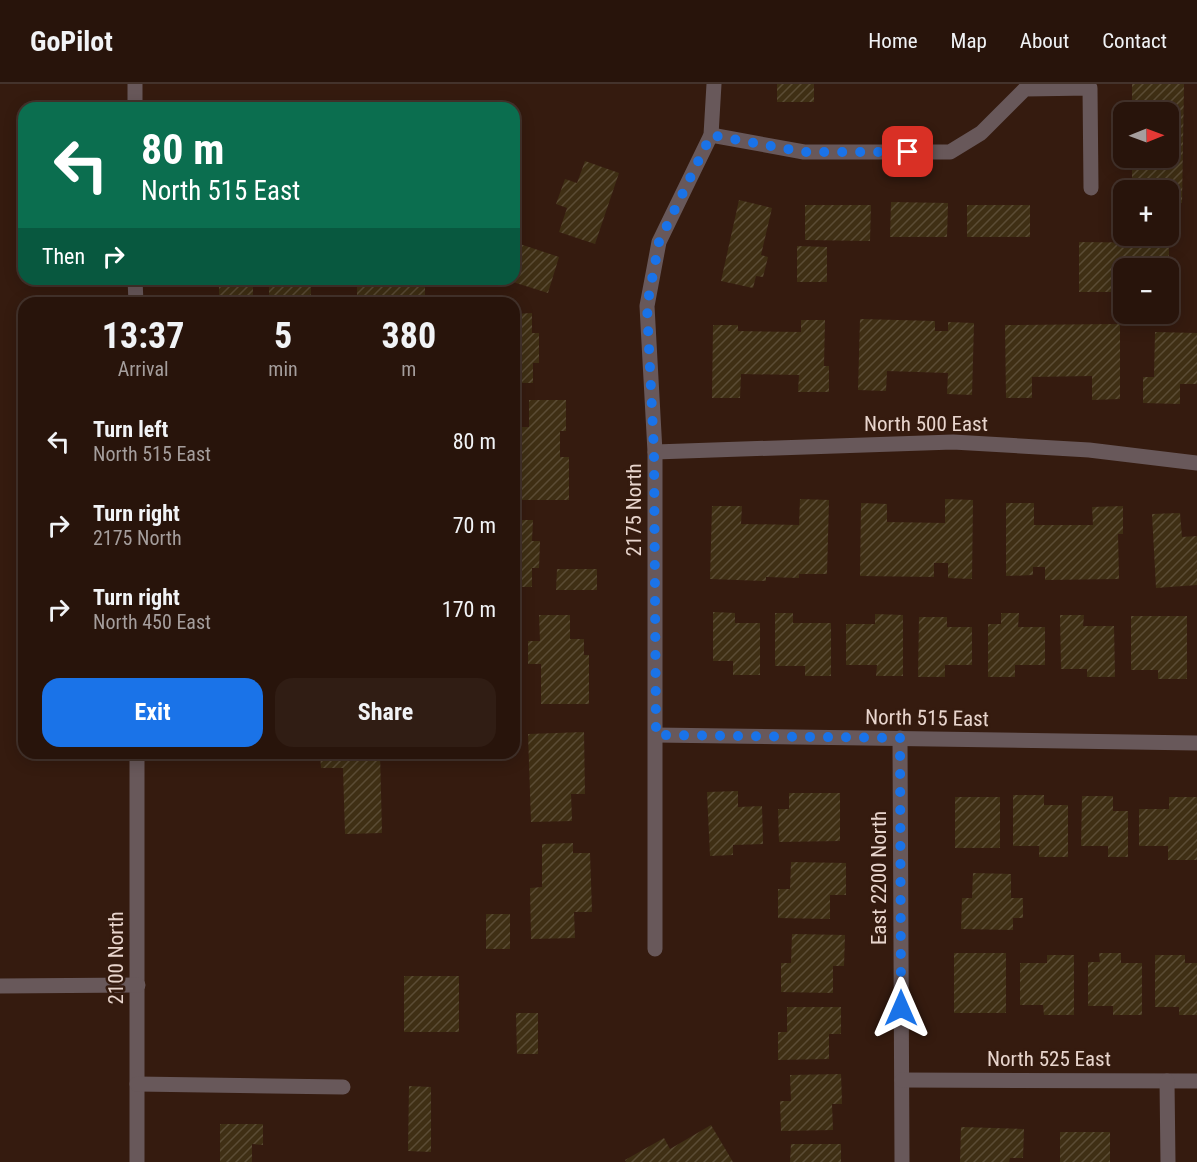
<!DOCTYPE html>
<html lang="en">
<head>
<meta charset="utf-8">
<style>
	body { margin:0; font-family:"Roboto Condensed",sans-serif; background:#301d14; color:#f1f3f6; height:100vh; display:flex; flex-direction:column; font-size:22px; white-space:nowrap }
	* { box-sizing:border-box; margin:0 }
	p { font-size:20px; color:#a59e9d }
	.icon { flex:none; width:33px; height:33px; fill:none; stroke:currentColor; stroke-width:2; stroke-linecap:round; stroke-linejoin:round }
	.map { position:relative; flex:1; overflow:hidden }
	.side { position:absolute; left:18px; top:213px; width:502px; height:462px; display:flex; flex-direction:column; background:#28140b; border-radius:18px; box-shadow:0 3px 15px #0003,0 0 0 2px #44332c }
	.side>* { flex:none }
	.banner { position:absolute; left:18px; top:18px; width:502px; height:183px; border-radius:18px; box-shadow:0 3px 15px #0003,0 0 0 2px #44332c; background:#0b6e4f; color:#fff; overflow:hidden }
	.needle { width:39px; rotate:89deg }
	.buttons { position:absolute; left:1113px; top:18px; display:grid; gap:12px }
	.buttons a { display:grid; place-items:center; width:66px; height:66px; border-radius:12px; background:#28140b; box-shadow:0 3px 15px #0003,0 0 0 2px #44332c; font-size:30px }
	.pin { position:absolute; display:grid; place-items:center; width:51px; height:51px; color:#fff; margin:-26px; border-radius:12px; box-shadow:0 3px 9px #0006 }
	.me { position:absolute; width:66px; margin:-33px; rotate:0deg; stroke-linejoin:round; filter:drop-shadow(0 0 4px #0008) }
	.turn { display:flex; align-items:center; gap:21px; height:126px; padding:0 24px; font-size:27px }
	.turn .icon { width:78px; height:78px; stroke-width:2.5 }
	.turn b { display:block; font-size:42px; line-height:51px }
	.then { display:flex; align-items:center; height:57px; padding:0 24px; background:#0003; gap:12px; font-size:22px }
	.eta { display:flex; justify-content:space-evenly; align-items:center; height:102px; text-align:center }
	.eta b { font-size:36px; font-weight:700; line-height:42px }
	.cta { display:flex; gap:12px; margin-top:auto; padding:12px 24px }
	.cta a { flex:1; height:69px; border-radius:18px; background:#1a73e8; color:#fff; font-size:24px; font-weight:700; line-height:69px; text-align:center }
	.cta a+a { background:#301d14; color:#f1f3f6 }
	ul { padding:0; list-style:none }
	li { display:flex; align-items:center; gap:18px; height:84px; padding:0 24px }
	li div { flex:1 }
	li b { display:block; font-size:22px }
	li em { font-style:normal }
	header { display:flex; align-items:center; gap:36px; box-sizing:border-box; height:84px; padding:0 30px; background:#28140b; border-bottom:2px solid #44332c }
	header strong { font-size:28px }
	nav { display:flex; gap:33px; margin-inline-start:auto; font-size:21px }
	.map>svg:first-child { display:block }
	.building { fill:url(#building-hatch) }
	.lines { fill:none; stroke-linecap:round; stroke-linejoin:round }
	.minor { stroke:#68585a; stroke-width:15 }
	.route { stroke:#1a73e8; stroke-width:10; stroke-dasharray:0 18 }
	.labels { text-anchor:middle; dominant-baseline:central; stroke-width:5; stroke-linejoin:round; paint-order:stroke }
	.street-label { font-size:21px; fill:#e8d5cd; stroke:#351b0f }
</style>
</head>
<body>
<header>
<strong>GoPilot</strong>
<nav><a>Home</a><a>Map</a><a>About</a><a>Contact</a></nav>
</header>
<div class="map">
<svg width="1197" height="1078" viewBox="0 0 1197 1078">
	<defs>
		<pattern id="building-hatch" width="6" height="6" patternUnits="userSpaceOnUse" patternTransform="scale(1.5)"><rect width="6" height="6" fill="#3f2f14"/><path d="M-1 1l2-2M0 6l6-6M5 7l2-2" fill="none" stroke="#5b4c35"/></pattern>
	</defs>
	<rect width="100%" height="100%" fill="#351b0f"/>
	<!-- building -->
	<g class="building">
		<rect x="777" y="0" width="37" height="18"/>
		<polygon points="1132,0 1184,0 1182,119 1168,119 1168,106 1132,106 1132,74 1168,74 1168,28 1132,28"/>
		<polygon points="585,77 619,89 595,160 559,148 567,124 556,120 565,95 577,99"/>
		<polygon points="739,116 772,124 761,171 768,173 763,193 756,192 753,204 721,197"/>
		<polygon points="891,118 948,119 947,153 890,153"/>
		<polygon points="805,121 871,121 870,157 805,156"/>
		<rect x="967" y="121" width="63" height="32"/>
		<polygon points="514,158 559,173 548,209 506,196 514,195"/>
		<polygon points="1079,158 1169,159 1169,184 1124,184 1124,208 1079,208"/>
		<polygon points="797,162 827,163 827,198 797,198"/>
		<rect x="219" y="195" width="34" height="24"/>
		<rect x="269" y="195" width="42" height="24"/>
		<rect x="357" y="195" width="68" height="16"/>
		<polygon points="532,229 532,249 539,249 539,279 533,279 533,299 514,299 514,230"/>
		<polygon points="860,235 935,237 935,247 948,247 948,238 974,239 972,311 947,310 948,289 887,287 886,307 858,306"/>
		<polygon points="801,236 825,236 824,282 829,282 829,308 798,308 799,291 741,290 740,314 712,314 713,241 738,241 738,247 801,248"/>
		<polygon points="1120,240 1120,315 1092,316 1092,292 1032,293 1032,314 1006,314 1005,241"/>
		<polygon points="1155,248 1197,249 1197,300 1180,300 1180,320 1143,319 1143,293 1154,293"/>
		<polygon points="529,316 566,316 566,347 560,347 560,373 569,373 569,416 522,416 522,343 529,343"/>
		<polygon points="800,415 829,416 827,490 799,490 799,494 766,493 766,497 710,495 712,422 742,422 741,440 799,441"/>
		<polygon points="945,415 973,416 972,495 948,494 948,479 934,479 934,493 860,492 861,419 887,420 887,438 945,439"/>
		<polygon points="1006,419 1034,419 1034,441 1093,441 1092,423 1123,422 1123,450 1118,450 1119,495 1045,496 1045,483 1033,483 1033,491 1006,492"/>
		<polygon points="1180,429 1182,453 1197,452 1197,501 1156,504 1152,430"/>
		<polygon points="514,436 533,436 532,457 540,457 539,484 532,484 532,503 514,503"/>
		<polygon points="557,485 597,485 597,506 556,506"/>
		<polygon points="713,528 735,529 735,539 760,539 760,591 733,591 733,577 713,577"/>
		<polygon points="775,529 793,529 793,539 831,539 831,592 805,592 805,582 775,582"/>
		<polygon points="1001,529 1019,529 1018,543 1045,543 1045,581 1015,581 1015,593 988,593 988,540 1001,540"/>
		<polygon points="875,530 903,531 903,592 876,592 877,581 846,581 846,540 875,540"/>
		<polygon points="539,531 570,531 570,555 584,555 584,571 589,571 589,620 541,620 541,580 528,580 528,557 540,557"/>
		<polygon points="1060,531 1084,531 1083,542 1114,542 1115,593 1087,593 1087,585 1061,585"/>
		<polygon points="1131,532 1187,532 1187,595 1158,595 1158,586 1131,586"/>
		<polygon points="919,533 947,533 947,543 972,543 972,581 945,581 945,593 918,593"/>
		<polygon points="584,648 585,710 571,710 572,737 531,738 528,650"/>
		<polygon points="320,669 380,669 382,749 345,750 343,684 321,684"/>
		<polygon points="738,707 738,723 762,722 763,760 733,761 733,771 710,772 707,708"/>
		<polygon points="789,709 840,709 840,757 779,758 778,725 789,725"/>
		<polygon points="1013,711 1044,711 1044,721 1068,721 1068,773 1039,773 1039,762 1013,762"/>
		<polygon points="1082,712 1113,712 1113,727 1128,727 1128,773 1108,773 1108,762 1081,762"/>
		<rect x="955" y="713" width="45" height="51"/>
		<polygon points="1169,713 1197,713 1197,776 1168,776 1168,762 1139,762 1139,725 1169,725"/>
		<polygon points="573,759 573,769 590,769 592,828 574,828 575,854 531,855 530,804 542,803 542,760"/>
		<polygon points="791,778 846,779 846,811 830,811 830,835 778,834 778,805 790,805"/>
		<polygon points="973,789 1011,790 1011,814 1023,814 1023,834 1013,834 1013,846 961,845 962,814 972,814"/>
		<rect x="486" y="830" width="24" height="35"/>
		<polygon points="792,850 845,851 844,882 833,882 833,909 781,908 781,879 791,879"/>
		<rect x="954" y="869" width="52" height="60"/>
		<polygon points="1099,869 1121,869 1121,879 1142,879 1142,931 1113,931 1113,922 1088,922 1088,878 1100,878"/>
		<polygon points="1047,871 1074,871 1074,931 1044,931 1043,921 1020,921 1020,879 1047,879"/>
		<polygon points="1155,871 1185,871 1185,879 1197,879 1197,931 1179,931 1179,923 1155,923"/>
		<rect x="404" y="892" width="55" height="56"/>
		<polygon points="787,923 841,923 841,950 829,950 829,975 778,976 778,948 787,948"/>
		<polygon points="516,929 538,929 538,970 517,970"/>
		<polygon points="841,990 842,1020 832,1020 833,1046 781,1047 780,1017 791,1017 790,991"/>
		<polygon points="409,1002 431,1003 431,1068 408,1067"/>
		<polygon points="220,1040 263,1040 263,1061 252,1060 252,1078 220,1078"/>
		<polygon points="711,1041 733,1078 626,1078 625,1076 664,1054 670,1065"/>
		<polygon points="961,1043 1024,1045 1023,1074 1010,1074 1009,1078 960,1078"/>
		<rect x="1060" y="1048" width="50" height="30"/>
		<polygon points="791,1060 841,1060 841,1078 790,1078"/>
	</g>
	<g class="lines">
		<!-- minor -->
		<g class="minor">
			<polyline points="135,0 135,24"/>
			<polyline points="711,51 804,68 950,68 981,49 1025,5 1090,4 1091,104"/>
			<polyline points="135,195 136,219"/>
			<polyline points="655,368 953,358 1089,366 1197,379"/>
			<polyline points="656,651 1197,659"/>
			<polyline points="900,654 902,1078"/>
			<polyline points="137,669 137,1078"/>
			<polyline points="655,865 655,368 647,222 659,158 711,51 714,0"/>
			<polyline points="0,902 138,901"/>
			<polyline points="902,996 1197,997"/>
			<polyline points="1167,997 1168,1078"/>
			<polyline points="137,1000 343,1003"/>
		</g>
	</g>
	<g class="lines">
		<!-- route -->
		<polyline class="route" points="901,924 900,654 656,651 654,368 647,222 659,158 711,51 804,68 908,68"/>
	</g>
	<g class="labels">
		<!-- street labels -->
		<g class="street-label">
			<text x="926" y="340">North 500 East</text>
			<text transform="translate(634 426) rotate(-90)">2175 North</text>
			<text transform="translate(927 634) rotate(1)">North 515 East</text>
			<text transform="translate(879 794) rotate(-90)">East 2200 North</text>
			<text transform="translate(116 874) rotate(-90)">2100 North</text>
			<text x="1049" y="975">North 525 East</text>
		</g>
	</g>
</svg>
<div class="buttons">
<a><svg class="needle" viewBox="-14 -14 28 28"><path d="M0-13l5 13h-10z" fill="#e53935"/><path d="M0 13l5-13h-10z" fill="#a59e9d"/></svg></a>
<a>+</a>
<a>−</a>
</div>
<div class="pin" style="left:908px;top:68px;background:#d93025"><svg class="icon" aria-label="arrive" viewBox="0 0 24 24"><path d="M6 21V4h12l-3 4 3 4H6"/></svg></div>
<svg class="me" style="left:901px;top:924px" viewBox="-20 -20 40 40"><path d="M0-17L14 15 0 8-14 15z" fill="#1a73e8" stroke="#fff" stroke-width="4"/></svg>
<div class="banner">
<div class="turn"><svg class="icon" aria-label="left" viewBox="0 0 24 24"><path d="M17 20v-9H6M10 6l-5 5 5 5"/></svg><div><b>80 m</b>North 515 East</div></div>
<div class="then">Then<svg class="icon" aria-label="right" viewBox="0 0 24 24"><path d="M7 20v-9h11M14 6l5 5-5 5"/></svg></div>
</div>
<section class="side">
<div class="eta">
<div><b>13:37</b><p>Arrival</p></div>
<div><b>5</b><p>min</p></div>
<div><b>380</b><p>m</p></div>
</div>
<ul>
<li><svg class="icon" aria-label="left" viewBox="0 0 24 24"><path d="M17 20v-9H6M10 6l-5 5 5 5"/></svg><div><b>Turn left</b><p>North 515 East</p></div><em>80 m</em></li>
<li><svg class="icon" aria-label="right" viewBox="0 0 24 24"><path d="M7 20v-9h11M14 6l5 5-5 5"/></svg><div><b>Turn right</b><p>2175 North</p></div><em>70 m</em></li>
<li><svg class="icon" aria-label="right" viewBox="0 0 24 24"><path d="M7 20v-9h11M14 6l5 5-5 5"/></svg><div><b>Turn right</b><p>North 450 East</p></div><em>170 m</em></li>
</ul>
<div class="cta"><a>Exit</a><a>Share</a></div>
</section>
</div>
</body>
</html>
